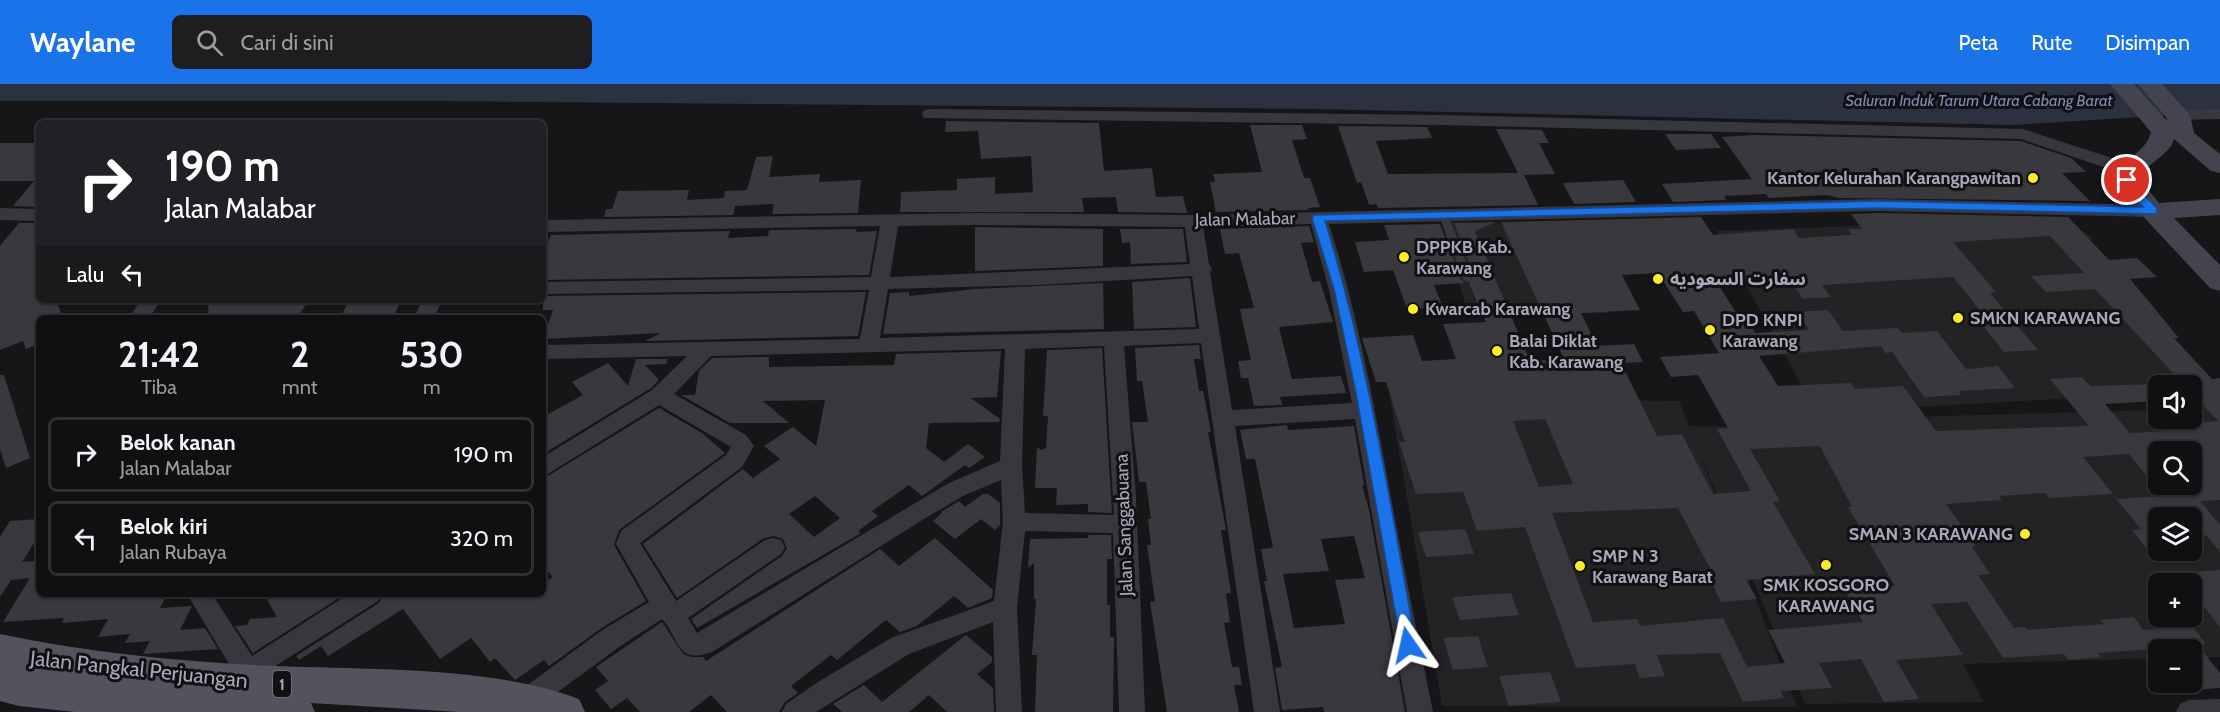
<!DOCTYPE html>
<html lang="id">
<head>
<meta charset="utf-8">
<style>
	body { margin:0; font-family:Cabin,"Noto Sans Arabic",sans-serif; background:#1e1e20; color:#f1f3f6; height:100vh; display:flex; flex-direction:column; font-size:22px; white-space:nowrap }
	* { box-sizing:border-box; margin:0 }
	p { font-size:20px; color:#9c9d9f }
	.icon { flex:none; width:33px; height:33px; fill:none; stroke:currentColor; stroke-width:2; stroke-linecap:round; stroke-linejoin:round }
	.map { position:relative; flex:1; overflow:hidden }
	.drawer { position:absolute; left:36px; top:231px; width:510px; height:282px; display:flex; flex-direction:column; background:#101012; border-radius:9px; box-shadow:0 2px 4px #0004,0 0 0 2px #303032 }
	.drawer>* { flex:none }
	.hud { position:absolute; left:36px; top:36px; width:510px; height:183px; border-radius:9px; box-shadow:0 2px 4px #0004,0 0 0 2px #303032; background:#202124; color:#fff; overflow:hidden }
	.controls { position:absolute; left:2148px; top:291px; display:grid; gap:12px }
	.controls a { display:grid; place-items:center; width:54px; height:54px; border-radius:9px; background:#101012; box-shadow:0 2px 4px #0004,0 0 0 2px #303032; font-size:30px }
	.pin { position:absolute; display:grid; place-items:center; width:51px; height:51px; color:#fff; margin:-26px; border:3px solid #fff; border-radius:50%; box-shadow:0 2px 6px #0007 }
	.me { position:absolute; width:66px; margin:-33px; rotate:349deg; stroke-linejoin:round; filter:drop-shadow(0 0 4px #0008) }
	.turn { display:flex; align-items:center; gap:21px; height:126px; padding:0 30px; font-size:27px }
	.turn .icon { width:78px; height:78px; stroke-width:2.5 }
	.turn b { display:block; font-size:42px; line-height:51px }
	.then { display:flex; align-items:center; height:57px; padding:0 30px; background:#0003; gap:12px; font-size:22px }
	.eta { display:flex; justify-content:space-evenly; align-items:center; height:102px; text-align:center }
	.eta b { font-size:36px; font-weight:800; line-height:42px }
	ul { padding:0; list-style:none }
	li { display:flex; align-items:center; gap:18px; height:75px; margin:0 12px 9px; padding:0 18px; border:3px solid #303032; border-radius:9px }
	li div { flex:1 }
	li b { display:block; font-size:22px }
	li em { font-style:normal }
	header { display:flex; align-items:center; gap:36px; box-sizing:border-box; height:84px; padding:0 30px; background:#1a73e8; color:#fff }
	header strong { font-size:28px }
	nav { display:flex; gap:33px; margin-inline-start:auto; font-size:21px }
	.search { width:420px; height:54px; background:#1e1e20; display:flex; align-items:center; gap:15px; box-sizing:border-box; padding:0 21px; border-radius:9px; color:#9c9d9f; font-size:22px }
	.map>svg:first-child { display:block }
	.built { fill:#232225; fill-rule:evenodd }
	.water { fill:#2b313e }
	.building { fill:#39383d; fill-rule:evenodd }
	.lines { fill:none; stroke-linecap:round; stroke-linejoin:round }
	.lane { stroke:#37373e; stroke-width:9 }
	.street { fill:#37373e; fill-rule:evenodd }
	.secondary { fill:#44444e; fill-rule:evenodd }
	.primary { fill:#53525d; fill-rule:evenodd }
	.route { fill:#1a73e8; stroke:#114b97; stroke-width:1.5 }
	.poi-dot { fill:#ffeb27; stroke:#111113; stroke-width:2 }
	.labels { text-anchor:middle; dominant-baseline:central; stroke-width:6; stroke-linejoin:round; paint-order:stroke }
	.far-water-label { font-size:16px; font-style:italic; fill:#7a8cb8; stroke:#111113 }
	.shield { fill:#111113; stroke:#7a7b88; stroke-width:1.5 }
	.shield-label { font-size:16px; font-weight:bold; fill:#a7a8ba }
	.poi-label { font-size:18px; font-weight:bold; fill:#a7a8ba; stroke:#111113; text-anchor:start }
	.street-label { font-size:18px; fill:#a7a8ba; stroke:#111113 }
	.near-street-label { font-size:21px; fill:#a7a8ba; stroke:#111113 }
</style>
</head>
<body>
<header>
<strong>Waylane</strong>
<div class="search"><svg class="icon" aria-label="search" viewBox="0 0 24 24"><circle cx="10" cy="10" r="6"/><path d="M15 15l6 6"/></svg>Cari di sini</div>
<nav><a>Peta</a><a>Rute</a><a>Disimpan</a></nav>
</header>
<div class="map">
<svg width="2220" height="628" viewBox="0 0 2220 628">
	<rect width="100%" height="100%" fill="#161618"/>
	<!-- built -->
	<g class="built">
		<polygon points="2061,135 2092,153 2086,167 2220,305 2192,307 2192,302 2158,302 2158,309 1817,329 1716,147"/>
		<polygon points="1441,138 1541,140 1604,215 1608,229 1468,229"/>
		<path d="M1390,313L1679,317L1689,342L1827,344L1831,335L2158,326V334H2192V324L2220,323V573L2192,574V566H2158V574L1963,580L1984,618L1805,620L1700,370L1797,623L1442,622ZM2158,368H2192V400H2158ZM2158,434H2192V466H2158ZM2158,500H2192V532H2158Z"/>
	</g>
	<!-- water -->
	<polygon class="water" points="0,0 2220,0 2220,28 2012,41 1316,25 438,17 0,17"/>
	<!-- building -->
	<g class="building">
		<polygon points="946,37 1099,39 1104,87 1152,84 1156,113 1183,112 1187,129 1118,128 1116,113 1082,114 1084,128 900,128 901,108 957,106 957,95 995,93 995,110 1033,108 1031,72 981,75 978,47 945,48"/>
		<polygon points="1250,41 1302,41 1307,55 1292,56 1304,94 1310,94 1320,123 1308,124 1309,126 1216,128 1210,98 1215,98 1213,90 1262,88"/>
		<polygon points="1338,42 1427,43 1432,54 1376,57 1388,90 1518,89 1496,45 1542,46 1549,59 1539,59 1555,90 1524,91 1538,121 1378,124 1376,120 1369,121 1361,98 1357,99"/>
		<polygon points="1665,50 1711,50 1721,64 1676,66"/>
		<polygon points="1753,51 2021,57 2071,74 2086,88 2062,89 2090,117 1839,114 1827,111 1769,114 1766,110 1724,112 1726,116 1673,118 1662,100 1752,95 1722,53"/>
		<polygon points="0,59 39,59 39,123 13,122 34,97 0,97"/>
		<polygon points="773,72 769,93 820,90 819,98 861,96 858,129 772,130 774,120 735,122 733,131 604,133 606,125 612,125 618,107 689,106 687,116 724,114 725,107 747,106 756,73"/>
		<polygon points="1623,96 1636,118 1574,120 1563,99"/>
		<path d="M1878,129L2068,133L2109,176L2137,174L2157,193L2130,195L2179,254H2174L2212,295L2220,294V416L2200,417L2220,441V468L2206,451L2197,452L2192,446V434H2158V480L2132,446L2141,445L2116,415L2163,412L2129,370L2083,373L2113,410L2049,414L2045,409L1999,412L2002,416L1946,420L1976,462L1972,463L1990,490L1978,491L2014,544L2025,543L2027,546L2104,540L2101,536L2134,533L2143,546L2192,542L2206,560H2197L2220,589V604L2192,606V562L2098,569L2101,573L2068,576L2064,570L2003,574L1967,518L1931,520L1963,571L1896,576L1919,615L1884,618L1861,575L1819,579L1832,604L1780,607L1784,614L1743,618L1720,569L1657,571L1665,592L1640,594L1635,580L1576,584L1525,443L1477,447L1463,408L1416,410L1399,358H1405L1386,298H1376L1362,254L1413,251L1422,277L1456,275L1443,240L1486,238L1469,199L1473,191L1454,139L1496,138L1475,147L1530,277L1564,275L1501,138L1701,133L1713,151L1793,145L1799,154L1852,151L1848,145H1862L1851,130ZM2050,152L2084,189L2031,192L2046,208L2095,205L2185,302H2192V309L2218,337L2176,340L2182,346L2130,349L2105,320L2158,317V300L2090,302L2082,293L2050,295L2089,342L1936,347L1903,302L1855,305L1851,299L1778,302L1759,272L1881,262L1885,269L1892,268L1924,313L1961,311L1959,307L2015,304L1998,282L1966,285L1937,247L1902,249L1897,244L1843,247L1828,226L1797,228L1809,246L1755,249L1747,235H1740L1718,200L1790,196L1803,215L1831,213L1822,201L1953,193L1991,240L1982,241L2004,268L2038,266L1990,209L1996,208L1953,158ZM1658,189L1683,228L1694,227L1719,269L1660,273L1671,293L1698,291L1728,344L1717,345L1751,407L1713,410L1682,350L1657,352L1621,279L1643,278L1634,260L1597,262L1581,229L1640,226L1622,191ZM1545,335L1573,400L1539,403L1513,337ZM1820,362L1852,423H1848L1895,502L1845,506L1863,538L1768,546L1785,579L1747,583L1723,534L1640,542L1637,535L1593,538L1552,429L1678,424L1711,486H1706L1721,518L1757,515L1746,496L1815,490L1773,418L1780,417L1750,365ZM2158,368H2192V400H2158Z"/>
		<polygon points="19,139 39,139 39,216 56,216 63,234 39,234 39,260 26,265 23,257 0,266 0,162"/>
		<polygon points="1440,140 1461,195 1465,199 1434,201 1443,223 1407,225 1393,186 1364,188 1355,158 1389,156 1384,141"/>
		<polygon points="1309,142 1314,158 1301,159 1312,198 1320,197 1333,238 1279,243 1292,295 1341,292 1346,309 1280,313 1282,321 1254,322 1248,294 1241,294 1238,277 1251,276 1240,225 1254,224 1239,169 1225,170 1220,145"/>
		<polygon points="975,143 1103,145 1103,182 975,187"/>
		<polygon points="857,145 856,148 877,147 869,191 543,196 543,169 551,151 730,147 728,154 768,152 769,146"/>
		<polygon points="1120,145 1183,145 1187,178 1131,180 1130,158 1122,159"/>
		<polygon points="1190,194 1196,243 1134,245 1132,198"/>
		<polygon points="1103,199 1104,245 883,250 890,209 909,208 909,212 975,205"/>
		<polygon points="866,208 858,252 645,257 661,249 543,255 553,226 543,226 543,212"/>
		<polygon points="274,216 308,216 298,234 209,234 208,221"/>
		<polygon points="401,216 393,234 340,234 348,219"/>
		<polygon points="1199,261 1201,275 1194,275 1199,307 1203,307 1208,332 1211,348 1208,348 1226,446 1221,446 1231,509 1226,510 1230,538 1224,539 1232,583 1239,583 1242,601 1234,601 1239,628 1167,628 1150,518 1155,517 1147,461 1151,461 1148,435 1151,435 1146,398 1139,398 1132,338 1148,338 1142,297 1137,297 1135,264"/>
		<polygon points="1102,264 1112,429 1088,428 1088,420 1056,421 1057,404 1035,404 1037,363 1041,366 1046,364 1048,332 1043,332 1047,266"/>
		<path d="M1001,267L997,313L971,314L1000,335L999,338L929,339L926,364L944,378L968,360L985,373L969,384L965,381L922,412L909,401L872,427L878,432L858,447L861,449L697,544L691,535L782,472L787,464L783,455L774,452L764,454L677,514L643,460L743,385L753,394L780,375L764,362L793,343L816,362L825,316L763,317L789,339H730L681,311H695L699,287L712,274L769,273V283L894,281L896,270ZM815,412L840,434L814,453L789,430Z"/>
		<polygon points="636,275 668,275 666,280 645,281 659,296 651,304 543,370 543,333 583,311 572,298 608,279 628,302"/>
		<polygon points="0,291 4,291 30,374 6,384 0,365"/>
		<polygon points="659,324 702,349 725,369 619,446 614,461 646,517 603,543 549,582 544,576 515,596 495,574 490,578 471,554 440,575 403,525 328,572 321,562 299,576 296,572 379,519 383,510 543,510 543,499 553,493 543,482 543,395"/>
		<path d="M1287,341L1288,346L1354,342L1364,401H1362L1369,426L1405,628H1324L1323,623L1282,626L1275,584L1282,583L1264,497H1267L1261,465L1273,464L1255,375H1246L1240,346ZM1354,452L1365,494L1335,496L1345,540L1294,544L1283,490L1329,487L1321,455Z"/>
		<polygon points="983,410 988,410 1000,419 1000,441 995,446 981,435 955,455 933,437 942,429 941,428 959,417 965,423"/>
		<polygon points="39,435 39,451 22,478 39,477 39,510 167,510 160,524 192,522 180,546 205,544 218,565 143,570 150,557 125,559 130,550 98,553 108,535 62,539 64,534 3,538 30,494 11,496 0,513 0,453 10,437"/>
		<polygon points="1465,445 1474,470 1426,473 1418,448"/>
		<polygon points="1088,451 1111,451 1112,475 1107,475 1107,521 1110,521 1110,553 1114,553 1113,628 1035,628 1037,571 1032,571 1036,515 1034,515 1034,479 1028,484 1030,455 1088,454"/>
		<polygon points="935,454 993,506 992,514 968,524 954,512 917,542 900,548 886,536 837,576 831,571 791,602 798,609 785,618 779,628 727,628 711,611 689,628 640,628 627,614 611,625 595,606 608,597 596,583 662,538 683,570 691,573 703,573 706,577 880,465 899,482"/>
		<polygon points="2220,486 2220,543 2192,507 2192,500 2185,500 2177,489"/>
		<polygon points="1511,509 1519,531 1460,536 1452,513"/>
		<polygon points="264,510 345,510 253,569 235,542 247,541 250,535 277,533"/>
		<polygon points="966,551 992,573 992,578 977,590 993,604 994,628 947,628 929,611 909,628 842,628 833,620 864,601 882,618"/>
		<polygon points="1478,552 1488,583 1453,586 1443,554"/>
		<polygon points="1550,588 1561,618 1509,622 1499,592"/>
	</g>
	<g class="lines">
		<!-- lane -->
		<polyline class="lane" points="1444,132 1467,193"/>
		<!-- street -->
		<g class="street">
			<polygon points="930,25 1440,31 2023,45 2136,82 2139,86 2136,90 2124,90 2021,55 1440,41 924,34 922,30 924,26"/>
			<polygon points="2220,25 2220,35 2178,36 2170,31 2178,26"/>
			<path d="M1878,115L2153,121L2162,127L2153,133L1878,127L1329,140C1358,230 1374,321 1391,414C1404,485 1419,557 1433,628H1407L1355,335L1235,342L1280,628H1254L1201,259L1124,262L1136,413L1145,628H1119L1113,449L1025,447L1017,523L1022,628H996L993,538L909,570L816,628H782L786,620L818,598L891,554L994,517L1003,438L1001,396L965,411L924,435L712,568C675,581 680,554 662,535L622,561L533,626H515L511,618L515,610L604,545L649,518L616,460L621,447L726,371L731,363L659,321L543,393V373L652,306L687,272L543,275V261L860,255L869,206L543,210V198L871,193L880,142L543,148V136L978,129L1193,131ZM1311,140L1329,206L1352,319L1232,326L1210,189L1212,185L1209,180L1203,143ZM978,141L1185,143L1190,180L890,193L898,142ZM1192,192L1199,245L880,254L888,205L1038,201ZM1104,262L1114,431L1025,429L1022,382L1025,265ZM1005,265L1000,377L949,399L697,549L688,534L781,470L785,463L781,456L773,454L765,456L676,517L640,459L742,383L754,362L746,351L674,310L711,272Z"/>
			<polygon points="0,124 39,125 39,137 0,136"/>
			<polygon points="141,216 161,216 149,234 129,234"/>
			<polygon points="422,216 442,216 434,234 414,234"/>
			<polygon points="187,510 212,510 252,572 349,510 381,510 378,517 236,607 227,604 223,596 232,585"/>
			<polygon points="2220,615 2220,628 2176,628 2180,620 2189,616"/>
		</g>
		<!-- secondary -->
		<path class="secondary" d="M2110,0H2134L2167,37L2166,33L2138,0H2162L2190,31L2194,49L2220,70V89L2211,87L2174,55C2169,73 2145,78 2140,96L2159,119L2220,115V131L2174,134L2220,181V207L2210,204L2125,113L2114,96C2121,75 2147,68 2151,48Z"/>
		<!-- primary -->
		<path class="primary" d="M0,550C91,569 184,578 276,582C371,586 491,582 579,615L585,628H459L311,619L315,628H75L19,622L0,617Z"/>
	</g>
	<!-- route -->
	<path class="route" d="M2127,92L2131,93L2138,105L2157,124V130L1878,124L1325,137C1368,276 1390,419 1416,561L1413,566H1402L1356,309L1334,205L1312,134L1314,131L1878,117L2143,123L2130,110L2121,96Z"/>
	<!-- markers -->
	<g class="poi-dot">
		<circle cx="2033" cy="94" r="6"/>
		<circle cx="1404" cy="173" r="6"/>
		<circle cx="1658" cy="195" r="6"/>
		<circle cx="1413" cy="225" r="6"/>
		<circle cx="1958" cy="234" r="6"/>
		<circle cx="1710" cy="246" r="6"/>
		<circle cx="1497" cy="267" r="6"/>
		<circle cx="2025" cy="450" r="6"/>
		<circle cx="1826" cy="481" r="6"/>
		<circle cx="1580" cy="482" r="6"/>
	</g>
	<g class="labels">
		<!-- far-water labels -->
		<g class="far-water-label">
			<text x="1979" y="16">Saluran Induk Tarum Utara Cabang Barat</text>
		</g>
		<!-- shield labels -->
		<rect class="shield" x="273" y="587" width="18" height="26" rx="4.5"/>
		<g class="shield-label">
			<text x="282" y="600">1</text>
		</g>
		<!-- poi labels -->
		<g class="poi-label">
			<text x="2021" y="94" text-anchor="end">Kantor Kelurahan Karangpawitan</text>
			<text x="1416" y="163">DPPKB Kab.<tspan x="1416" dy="21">Karawang</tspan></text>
			<text x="1670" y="195">سفارت السعوديه</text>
			<text x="1425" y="225">Kwarcab Karawang</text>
			<text x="1970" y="234">SMKN KARAWANG</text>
			<text x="1722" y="236">DPD KNPI<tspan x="1722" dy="21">Karawang</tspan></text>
			<text x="1509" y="257">Balai Diklat<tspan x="1509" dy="21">Kab. Karawang</tspan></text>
			<text x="2013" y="450" text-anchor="end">SMAN 3 KARAWANG</text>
			<text x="1592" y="472">SMP N 3<tspan x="1592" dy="21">Karawang Barat</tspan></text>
			<text x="1826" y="501" text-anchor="middle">SMK KOSGORO<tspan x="1826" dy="21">KARAWANG</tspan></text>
		</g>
		<!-- street labels -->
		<g class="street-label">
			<text transform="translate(1245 135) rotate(-1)">Jalan Malabar</text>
			<text transform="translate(1124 441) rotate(-92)">Jalan Sanggabuana</text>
		</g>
		<!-- near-street labels -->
		<g class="near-street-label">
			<text transform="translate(139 585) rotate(6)">Jalan Pangkal Perjuangan</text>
		</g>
	</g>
</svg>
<div class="controls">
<a><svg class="icon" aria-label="sound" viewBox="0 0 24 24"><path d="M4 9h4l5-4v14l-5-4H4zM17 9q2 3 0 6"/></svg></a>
<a><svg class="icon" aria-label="search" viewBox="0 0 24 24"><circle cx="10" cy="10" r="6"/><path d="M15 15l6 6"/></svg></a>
<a><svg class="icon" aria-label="layers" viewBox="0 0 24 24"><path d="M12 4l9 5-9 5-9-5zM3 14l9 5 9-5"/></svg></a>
<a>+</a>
<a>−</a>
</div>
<div class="pin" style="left:2127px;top:96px;background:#d93025"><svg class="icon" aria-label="arrive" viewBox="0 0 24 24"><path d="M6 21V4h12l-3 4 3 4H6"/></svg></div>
<svg class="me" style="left:1408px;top:561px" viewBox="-20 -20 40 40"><path d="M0-17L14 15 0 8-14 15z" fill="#1a73e8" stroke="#fff" stroke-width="4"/></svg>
<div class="hud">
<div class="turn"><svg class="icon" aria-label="right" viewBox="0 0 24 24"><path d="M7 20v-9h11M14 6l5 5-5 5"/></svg><div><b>190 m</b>Jalan Malabar</div></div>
<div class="then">Lalu<svg class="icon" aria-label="left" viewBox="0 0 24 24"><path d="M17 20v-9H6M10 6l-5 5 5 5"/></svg></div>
</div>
<section class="drawer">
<div class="eta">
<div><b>21:42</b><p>Tiba</p></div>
<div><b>2</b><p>mnt</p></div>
<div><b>530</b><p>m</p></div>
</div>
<ul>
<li><svg class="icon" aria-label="right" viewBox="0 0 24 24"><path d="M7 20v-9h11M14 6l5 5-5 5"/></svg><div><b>Belok kanan</b><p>Jalan Malabar</p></div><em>190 m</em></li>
<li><svg class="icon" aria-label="left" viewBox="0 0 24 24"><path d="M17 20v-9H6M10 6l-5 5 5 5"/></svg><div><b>Belok kiri</b><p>Jalan Rubaya</p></div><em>320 m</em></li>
</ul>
</section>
</div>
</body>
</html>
